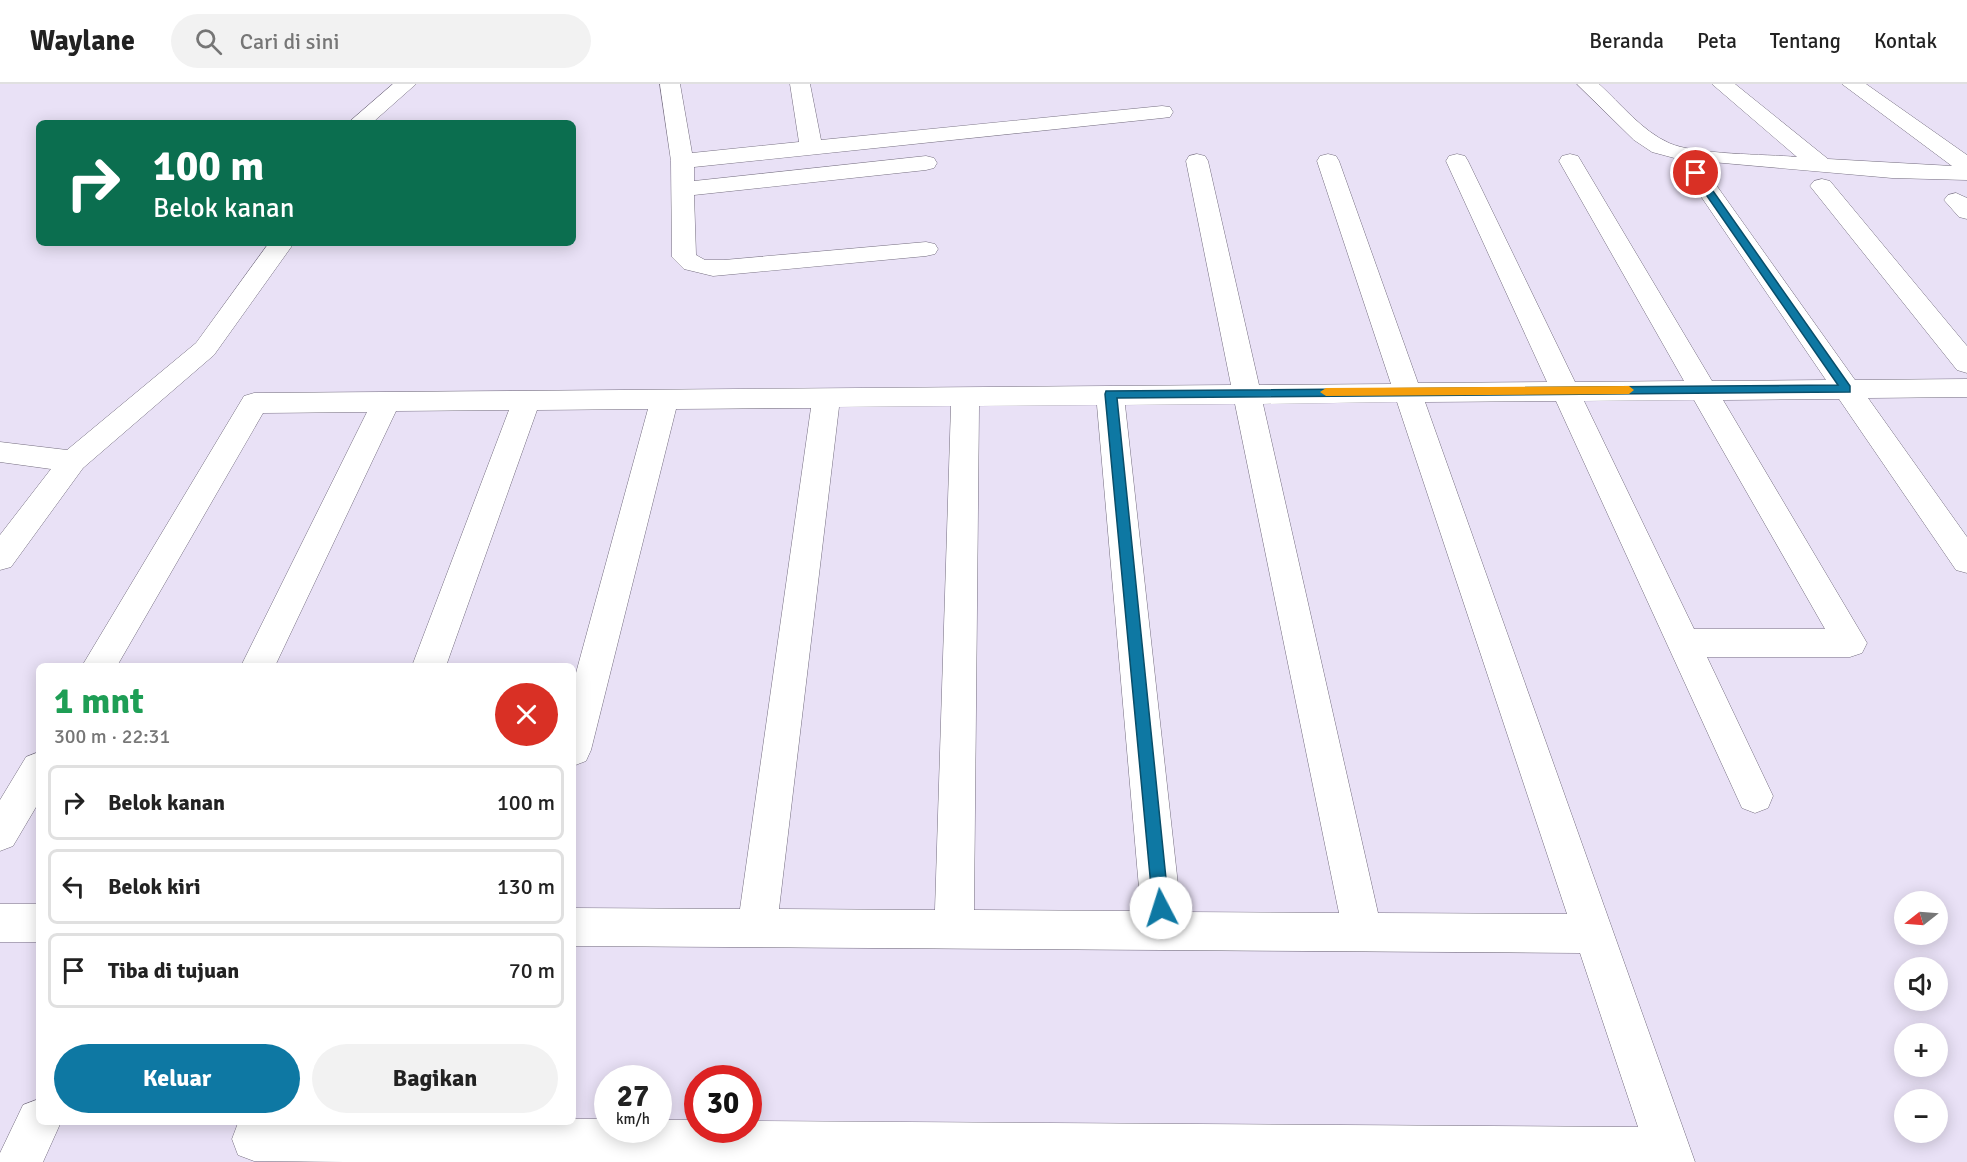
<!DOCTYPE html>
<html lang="id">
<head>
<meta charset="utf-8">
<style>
	body { margin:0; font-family:Signika,sans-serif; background:#f2f2f2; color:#222; height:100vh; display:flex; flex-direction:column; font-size:22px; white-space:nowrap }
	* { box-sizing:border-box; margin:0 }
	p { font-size:20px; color:#767676 }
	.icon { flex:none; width:33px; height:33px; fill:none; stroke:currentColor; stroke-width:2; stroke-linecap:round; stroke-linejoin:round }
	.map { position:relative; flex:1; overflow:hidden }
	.sheet { position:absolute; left:36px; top:579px; width:540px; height:462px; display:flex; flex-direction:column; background:#fff; border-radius:9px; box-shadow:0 3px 15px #0003 }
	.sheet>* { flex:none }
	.top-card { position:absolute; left:36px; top:36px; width:540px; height:126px; border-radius:9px; box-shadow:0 3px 15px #0003; background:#0b6e4f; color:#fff; overflow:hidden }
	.needle { width:39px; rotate:253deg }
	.fabs { position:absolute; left:1894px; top:807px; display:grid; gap:12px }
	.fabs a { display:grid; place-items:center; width:54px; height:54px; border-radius:50%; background:#fff; box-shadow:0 3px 15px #0003; font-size:30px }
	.speed { position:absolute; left:594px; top:981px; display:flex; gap:12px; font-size:30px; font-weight:700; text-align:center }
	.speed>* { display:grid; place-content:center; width:78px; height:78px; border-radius:50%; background:#fff; box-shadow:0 3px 15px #0003; line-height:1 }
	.speed small { font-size:15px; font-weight:400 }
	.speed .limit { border:9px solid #d22; background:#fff; color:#111 }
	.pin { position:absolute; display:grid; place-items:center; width:51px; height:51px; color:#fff; margin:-26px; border:3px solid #fff; border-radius:50%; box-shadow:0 2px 6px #0007 }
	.me { position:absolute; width:66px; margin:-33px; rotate:355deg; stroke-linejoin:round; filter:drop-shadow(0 0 4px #0008) }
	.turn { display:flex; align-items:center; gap:21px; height:126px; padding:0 18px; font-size:27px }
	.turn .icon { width:78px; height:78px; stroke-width:2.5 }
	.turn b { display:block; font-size:42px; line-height:51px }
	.round { display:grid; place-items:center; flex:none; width:63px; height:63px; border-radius:32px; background:#f2f2f2 }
	.headline { display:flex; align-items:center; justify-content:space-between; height:102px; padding:0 18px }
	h1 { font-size:36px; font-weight:700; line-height:45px; color:#1e9e55 }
	.action { display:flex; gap:12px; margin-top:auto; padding:12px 18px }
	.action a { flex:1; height:69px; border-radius:36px; background:#0e78a3; color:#fff; font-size:24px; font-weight:700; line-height:69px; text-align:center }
	.action a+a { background:#f2f2f2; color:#222 }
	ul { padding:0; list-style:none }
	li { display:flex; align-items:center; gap:18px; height:75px; margin:0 12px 9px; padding:0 6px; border:3px solid #e0e0e0; border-radius:9px }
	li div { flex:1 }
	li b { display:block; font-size:22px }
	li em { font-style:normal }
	header { display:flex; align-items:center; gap:36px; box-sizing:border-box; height:84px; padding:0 30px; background:#fff; border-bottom:2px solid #e0e0e0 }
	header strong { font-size:28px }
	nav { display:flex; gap:33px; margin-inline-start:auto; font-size:21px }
	.search { width:420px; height:54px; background:#f2f2f2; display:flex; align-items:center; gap:15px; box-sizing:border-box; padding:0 21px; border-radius:33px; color:#767676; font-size:22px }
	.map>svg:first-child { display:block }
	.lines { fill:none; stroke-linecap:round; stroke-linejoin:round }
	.street-casing { stroke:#746d7f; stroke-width:1 }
	.street { fill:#fff; fill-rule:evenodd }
	.route { fill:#0e78a3; stroke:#094e6a; stroke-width:1.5 }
	.slow { fill:#f59e0b }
</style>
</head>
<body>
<header>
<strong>Waylane</strong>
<div class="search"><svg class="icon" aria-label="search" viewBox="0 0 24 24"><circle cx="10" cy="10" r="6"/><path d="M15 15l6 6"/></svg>Cari di sini</div>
<nav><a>Beranda</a><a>Peta</a><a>Tentang</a><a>Kontak</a></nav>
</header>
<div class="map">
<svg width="1967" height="1078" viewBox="0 0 1967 1078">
	<rect width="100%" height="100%" fill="#e9e1f6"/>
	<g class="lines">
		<!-- street casing -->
		<g class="street-casing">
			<g id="street">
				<polygon points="393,0 416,0 372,39 348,39"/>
				<polygon points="660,0 680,0 692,69 799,58 790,0 810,0 821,56 1162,22 1170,23 1173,28 1170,33 1162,34 694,83 694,97 926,72 934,74 937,79 934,84 926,86 694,111 696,171 705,176 724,176 926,158 935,160 938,165 935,170 926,172 713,192 684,185 672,173 671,77"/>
				<path d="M1577,0H1599C1621,20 1642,47 1669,59C1696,71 1765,70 1797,73L1712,0H1735L1828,75L1952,82L1842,0H1866L1967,71V96L1892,94L1678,75L1652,68L1634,56Z"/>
				<path d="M1197,70L1205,72L1208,77L1259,301L1391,300L1317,77L1320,72L1328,70L1336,72L1339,77L1418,299L1547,298L1446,77L1449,72L1457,70L1465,72L1468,77L1575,298L1684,297L1559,77L1562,72L1570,70L1578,72L1581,77L1712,297L1826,296L1685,89L1688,84L1696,82L1704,84L1855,296L1967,295V313L1868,314L1967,453V489L1956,486L1839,315L1723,316L1867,559L1862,569L1850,573H1707L1773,712L1768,724L1755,729L1742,724L1556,317L1425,318L1695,1078H345L254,1077L238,1071L232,1055L238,1039L241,1038H573V1035H608V1046H658V1036H698V1046H748V1037L1638,1043L1580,869L573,862V824L740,825L811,324L676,325L591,666L586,677L573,682V600L648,325L537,326L446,582H412L509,326L396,327L275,582H241L367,328L263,329L117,582H82L244,312L254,309L1231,301L1186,77L1189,72ZM1694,316L1825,545H1694L1584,317ZM1397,318L1567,830L1378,829L1263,320ZM1235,320L1339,829L1181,828L1125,321ZM1097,321L1141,827L974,826L979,322ZM951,322L935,826L779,825L839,323Z"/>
				<polygon points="1822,95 1830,97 1967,262 1967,289 1957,286 1814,107 1810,102 1814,97"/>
				<polygon points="1956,109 1967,114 1967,135 1959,133 1944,116 1948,111"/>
				<polygon points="269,159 294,159 214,271 83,384 11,483 0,486 0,451 51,385 0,378 0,358 67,366 196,259"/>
				<polygon points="39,668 39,718 13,762 0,767 0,716 26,673"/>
				<rect x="0" y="820" width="39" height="38"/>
				<polygon points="39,1015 39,1038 61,1038 43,1078 0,1078 0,1069 23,1021"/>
			</g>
		</g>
		<!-- street -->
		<use href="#street" class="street"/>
	</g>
	<!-- route -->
	<polygon class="route" points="1692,87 1699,87 1850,302 1850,308 1117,314 1169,824 1166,829 1161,832 1155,829 1153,824 1105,310 1106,307 1838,301 1691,89"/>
	<!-- slow -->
	<polygon class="slow" points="1629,302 1634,306 1629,310 1326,312 1320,308 1326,304"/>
</svg>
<div class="fabs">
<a><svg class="needle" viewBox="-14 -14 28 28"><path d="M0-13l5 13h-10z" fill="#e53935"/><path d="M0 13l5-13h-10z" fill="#767676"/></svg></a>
<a><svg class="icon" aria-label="sound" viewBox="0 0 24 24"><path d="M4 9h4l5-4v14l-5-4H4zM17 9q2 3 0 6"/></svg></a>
<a>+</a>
<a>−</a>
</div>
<div class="speed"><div>27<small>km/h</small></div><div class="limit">30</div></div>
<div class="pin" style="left:1696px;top:89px;background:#d93025"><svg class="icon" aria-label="arrive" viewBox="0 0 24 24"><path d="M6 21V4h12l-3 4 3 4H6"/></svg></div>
<svg class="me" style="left:1161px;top:824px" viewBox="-20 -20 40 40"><circle r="19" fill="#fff"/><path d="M0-13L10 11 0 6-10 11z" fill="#0e78a3"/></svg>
<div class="top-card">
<div class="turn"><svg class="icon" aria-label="right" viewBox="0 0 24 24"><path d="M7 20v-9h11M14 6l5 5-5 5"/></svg><div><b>100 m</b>Belok kanan</div></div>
</div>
<section class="sheet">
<div class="headline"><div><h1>1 mnt</h1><p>300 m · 22:31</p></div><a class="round" style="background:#d93025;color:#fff"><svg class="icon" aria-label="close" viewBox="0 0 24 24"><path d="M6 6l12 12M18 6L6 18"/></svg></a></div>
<ul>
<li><svg class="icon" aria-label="right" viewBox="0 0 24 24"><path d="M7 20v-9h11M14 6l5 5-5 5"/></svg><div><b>Belok kanan</b></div><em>100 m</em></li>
<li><svg class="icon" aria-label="left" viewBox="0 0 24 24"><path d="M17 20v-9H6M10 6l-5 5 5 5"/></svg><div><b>Belok kiri</b></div><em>130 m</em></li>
<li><svg class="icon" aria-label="arrive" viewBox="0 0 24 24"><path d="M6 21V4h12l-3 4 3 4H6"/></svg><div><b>Tiba di tujuan</b></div><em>70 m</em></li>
</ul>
<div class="action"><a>Keluar</a><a>Bagikan</a></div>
</section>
</div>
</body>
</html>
